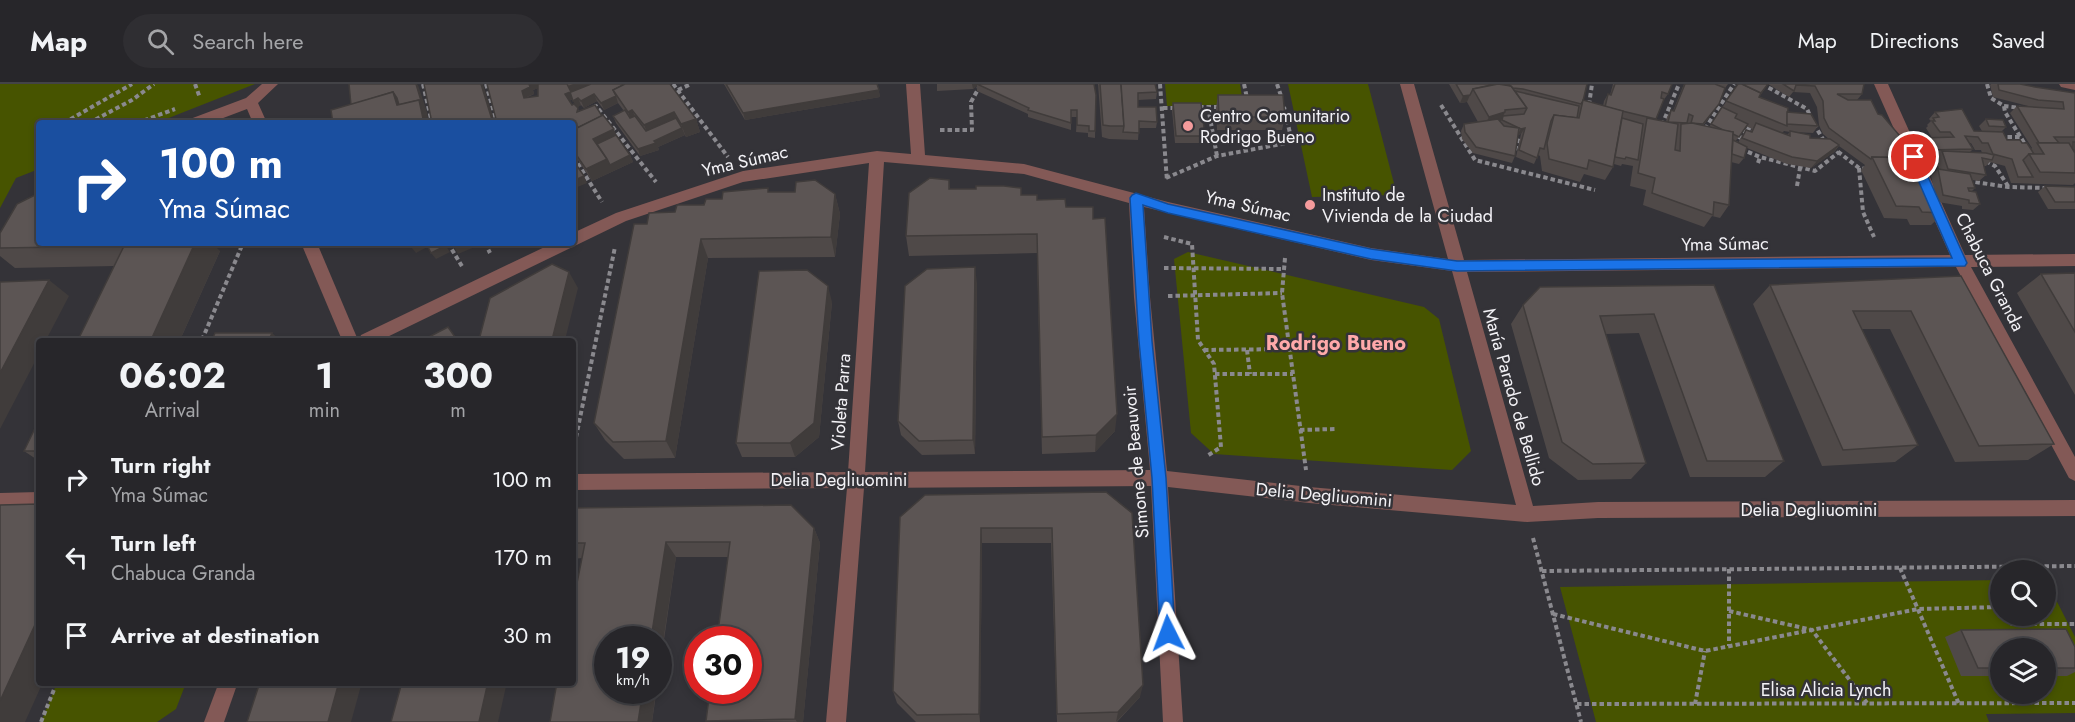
<!DOCTYPE html>
<html lang="en">
<head>
<meta charset="utf-8">
<style>
	body { margin:0; font-family:Jost,sans-serif; background:#2f2e32; color:#f1f3f6; height:100vh; display:flex; flex-direction:column; font-size:22px; white-space:nowrap }
	* { box-sizing:border-box; margin:0 }
	p { font-size:20px; color:#a4a5a8 }
	.icon { flex:none; width:33px; height:33px; fill:none; stroke:currentColor; stroke-width:2; stroke-linecap:round; stroke-linejoin:round }
	.map { position:relative; flex:1; overflow:hidden }
	.sheet { position:absolute; left:36px; top:254px; width:540px; height:348px; display:flex; flex-direction:column; background:#27262a; border-radius:6px; box-shadow:0 3px 9px #0003,0 0 0 2px #434347 }
	.sheet>* { flex:none }
	.guide { position:absolute; left:36px; top:36px; width:540px; height:126px; border-radius:6px; box-shadow:0 3px 9px #0003,0 0 0 2px #434347; background:#1a4fa0; color:#fff; overflow:hidden }
	.buttons { position:absolute; left:1990px; top:476px; display:grid; gap:12px }
	.buttons a { display:grid; place-items:center; width:66px; height:66px; border-radius:50%; background:#27262a; box-shadow:0 3px 9px #0003,0 0 0 2px #434347; font-size:30px }
	.speed { position:absolute; left:594px; top:542px; display:flex; gap:12px; font-size:30px; font-weight:700; text-align:center }
	.speed>* { display:grid; place-content:center; width:78px; height:78px; border-radius:50%; background:#27262a; box-shadow:0 3px 9px #0003,0 0 0 2px #434347; line-height:1 }
	.speed small { font-size:15px; font-weight:400 }
	.speed .limit { border:9px solid #d22; background:#fff; color:#111 }
	.pin { position:absolute; display:grid; place-items:center; width:51px; height:51px; color:#fff; margin:-26px; border:3px solid #fff; border-radius:50%; box-shadow:0 2px 6px #0007 }
	.me { position:absolute; width:66px; margin:-33px; rotate:357deg; stroke-linejoin:round; filter:drop-shadow(0 0 4px #0008) }
	.turn { display:flex; align-items:center; gap:21px; height:126px; padding:0 24px; font-size:27px }
	.turn .icon { width:78px; height:78px; stroke-width:2.5 }
	.turn b { display:block; font-size:42px; line-height:51px }
	.eta { display:flex; justify-content:space-evenly; align-items:center; height:102px; text-align:center }
	.eta b { font-size:36px; font-weight:700; line-height:42px }
	ul { padding:0; list-style:none }
	li { display:flex; align-items:center; gap:18px; height:78px; padding:0 24px }
	li div { flex:1 }
	li b { display:block; font-size:22px }
	li em { font-style:normal }
	header { display:flex; align-items:center; gap:36px; box-sizing:border-box; height:84px; padding:0 30px; background:#27262a; border-bottom:2px solid #434347 }
	header strong { font-size:28px }
	nav { display:flex; gap:33px; margin-inline-start:auto; font-size:21px }
	.search { width:420px; height:54px; background:#2f2e32; display:flex; align-items:center; gap:15px; box-sizing:border-box; padding:0 21px; border-radius:33px; color:#a4a5a8; font-size:22px }
	.map>svg:first-child { display:block }
	.green { fill:#475400; fill-rule:evenodd }
	.lines { fill:none; stroke-linecap:round; stroke-linejoin:round }
	.path { stroke:#8a898e; stroke-width:4; stroke-dasharray:4.5 3; stroke-linecap:butt }
	.minor { fill:#835956; fill-rule:evenodd }
	.wall { fill:#4f4948; fill-rule:evenodd }
	.shaded-wall { fill:#403c3b }
	.building { fill:#5c5554; stroke:#403c3b; stroke-width:1.5 }
	.route { fill:#1a73e8; stroke:#114b97; stroke-width:1.5 }
	.poi-dot { fill:#f59b9c; stroke:#343338; stroke-width:2 }
	.labels { text-anchor:middle; dominant-baseline:central; stroke-width:5; stroke-linejoin:round; paint-order:stroke }
	.poi-label { font-size:18px; fill:#f3f2f6; stroke:#343338; text-anchor:start }
	.street-label { font-size:18px; fill:#f3f2f6; stroke:#343338 }
	.neighbourhood-label { font-size:20px; font-weight:bold; fill:#fea9aa; stroke:#343338 }
</style>
</head>
<body>
<header>
<strong>Map</strong>
<div class="search"><svg class="icon" aria-label="search" viewBox="0 0 24 24"><circle cx="10" cy="10" r="6"/><path d="M15 15l6 6"/></svg>Search here</div>
<nav><a>Map</a><a>Directions</a><a>Saved</a></nav>
</header>
<div class="map">
<svg width="2075" height="638" viewBox="0 0 2075 638">
	<rect width="100%" height="100%" fill="#343338"/>
	<!-- green -->
	<g class="green">
		<polygon points="0,0 255,0 156,39 39,39 39,85 16,94 0,124"/>
		<polygon points="1165,0 1240,0 1243,20 1167,22"/>
		<polygon points="1288,0 1368,0 1397,111 1312,113"/>
		<polygon points="1188,168 1424,223 1439,235 1471,367 1452,386 1214,370 1191,349 1174,175"/>
		<path d="M2001,496V531H2046V496L2075,553V629L1986,630L1989,638H1596L1560,503ZM2001,564H2046V609H2001Z"/>
		<polygon points="57,599 57,598 186,599 176,625 157,638 41,638"/>
	</g>
	<g class="lines">
		<!-- path -->
		<g class="path">
			<polyline points="195,0 200,14"/>
			<polyline points="423,0 432,39"/>
			<polyline points="486,0 497,39"/>
			<polyline points="673,0 728,73"/>
			<polyline points="1160,0 1167,97"/>
			<polyline points="1244,0 1247,14"/>
			<polyline points="1277,0 1282,15"/>
			<polyline points="1762,0 1807,25 1811,34"/>
			<polyline points="1987,0 1991,14 2004,22 2005,28 2026,62"/>
			<polyline points="678,6 691,0"/>
			<polyline points="1441,21 1475,76 1595,106"/>
			<polyline points="1589,21 1592,0"/>
			<polyline points="2004,22 2021,24"/>
			<polyline points="1199,23 1219,23"/>
			<polyline points="1208,23 1217,72"/>
			<polyline points="593,24 596,22 656,98"/>
			<polyline points="1163,24 1177,24"/>
			<polyline points="64,39 132,0"/>
			<polyline points="89,39 132,16 154,0"/>
			<polyline points="137,39 175,25"/>
			<polyline points="1814,40 1824,57"/>
			<polyline points="1662,41 1679,0"/>
			<polyline points="1705,45 1734,0"/>
			<polyline points="940,46 972,46 971,18 981,0"/>
			<polyline points="2000,53 2020,53"/>
			<polyline points="1734,61 1746,43 1755,47"/>
			<polyline points="39,62 35,67 39,73"/>
			<polyline points="1832,63 1859,84 1866,85"/>
			<polyline points="1741,65 1760,73 1815,87 1839,68"/>
			<polyline points="1515,66 1519,52"/>
			<polyline points="573,76 575,75 602,118"/>
			<polyline points="1986,77 1995,82 2008,102"/>
			<polyline points="1758,79 1760,73"/>
			<polyline points="1859,84 1863,128 1874,153"/>
			<polyline points="1166,94 1217,72 1292,58 1284,23"/>
			<polyline points="1968,97 2008,103 2047,104"/>
			<polyline points="1797,102 1800,84"/>
			<polyline points="1164,153 1192,160 1198,256 1214,280 1221,363 1207,372"/>
			<polyline points="448,159 463,184"/>
			<polyline points="485,159 490,169"/>
			<polyline points="1285,174 1282,209 1306,386"/>
			<polyline points="1164,184 1284,185"/>
			<polyline points="1168,212 1282,209"/>
			<polyline points="202,256 243,159"/>
			<polyline points="1204,266 1289,265"/>
			<polyline points="1247,266 1250,290"/>
			<polyline points="1215,290 1293,290"/>
			<polyline points="1300,346 1335,345"/>
			<polyline points="573,368 615,163"/>
			<polyline points="1533,454 1581,638"/>
			<polyline points="1900,484 1959,620"/>
			<polyline points="1729,485 1729,562"/>
			<polyline points="1542,487 2075,482"/>
			<polyline points="1729,527 1812,546 1867,619"/>
			<polyline points="1553,530 1705,567 1918,525 2001,523"/>
			<polyline points="2008,531 2012,540 2075,540"/>
			<polyline points="1577,620 2075,619"/>
			<polyline points="1695,620 1705,567"/>
			<polyline points="41,638 57,598"/>
		</g>
		<!-- minor -->
		<g class="minor">
			<polygon points="262,0 278,0 258,19 267,39 253,39 247,25 210,39 188,39 190,35 246,14"/>
			<path d="M906,0H920L925,71L1024,80L1168,118L1371,164L1448,175L1400,0H1414L1464,176L1950,171L1874,0H1888L1965,171L2075,170V182L1971,183L2075,373V397L2069,394L1956,183L1467,188L1533,422L1598,418L2075,416V432L1598,434L1527,438L1309,419L1168,403L1183,638H1163L1151,402L864,404L846,638H826L847,404L573,406V390L848,388L869,79L743,98L626,137L381,256H359L361,251L553,159H573V149L616,129L743,87L877,67L911,70ZM884,78L1024,90L1129,119L1134,213L1150,386L865,388ZM1144,123L1371,176L1452,187L1516,421L1309,403L1167,387L1150,213Z"/>
			<polygon points="2059,0 2075,0 2075,6 2061,3"/>
			<polygon points="301,159 317,159 358,256 342,256"/>
			<polygon points="39,408 39,424 0,425 0,409"/>
			<polygon points="219,598 238,598 224,638 204,638"/>
		</g>
	</g>
	<!-- wall -->
	<g class="wall">
		<path d="M487,0H670L696,35L700,48L686,53L685,51L658,63L659,66L640,72L616,39L613,32L624,27L618,19L604,26L597,17L584,24L581,21L577,23L579,27L616,51L630,71L633,78L592,97L576,73L573,74V39ZM538,4V12L526,14L534,10L533,6ZM573,15L576,22L572,21L569,17Z"/>
		<polygon points="724,0 877,0 880,13 745,36"/>
		<polygon points="937,0 1094,0 1096,11 1095,54 1088,53 1088,49 1076,48 1077,33 1071,33 1071,46 1028,33 1028,30 977,7 977,2 973,5 937,7"/>
		<polygon points="1098,0 1155,0 1157,8 1156,15 1138,16 1138,23 1157,38 1156,44 1139,44 1138,56 1109,55 1102,53"/>
		<path d="M1449,0H1587L1583,17L1603,22L1604,17L1608,10L1610,11L1613,0H1672L1668,10L1663,17L1656,36L1666,38L1667,33L1671,26L1673,27L1684,0H1728L1723,7L1714,27L1703,42L1709,43L1738,0H1864L1862,10L1857,16L1878,30L1935,110L1931,92L1938,85L1939,86L1936,74L1937,73L1921,72L1916,61L1923,54H1932L1926,44L1928,42L1927,41L1931,37L1929,35L1935,28L1974,47H1982L1979,42L1986,35L2006,43L2001,48L2007,56L2022,59L2031,65L2032,64L2010,29L2017,22L2032,23L1993,13L1990,1L1991,0H2020L2035,3L2075,9V99L2073,101L2011,99L2005,82L1990,78L1986,82H1984L1986,91L1979,97L1972,96L1975,104L1972,107L1980,120L1973,126L1962,125V122L1938,118L1944,129L1931,141H1910L1907,135L1884,134L1861,86L1865,81L1839,62L1834,68L1811,84L1787,80L1747,64L1744,74L1739,80L1731,78L1729,121L1720,134L1712,132L1704,143L1643,121L1646,106L1630,102L1633,82L1622,80L1621,82L1614,80L1613,83L1605,96L1584,90L1580,98L1542,87L1540,72L1538,71L1534,80L1516,73L1521,50L1518,51L1515,72L1512,79L1473,69L1462,55L1461,47L1464,40L1478,38L1467,18L1460,19ZM1768,0L1789,13L1793,8L1810,9L1817,23L1819,41L1823,50L1829,55L1810,54L1794,48L1813,49L1818,42L1759,13ZM1746,42L1752,45L1750,48L1746,46L1741,53L1738,59L1735,58ZM1784,47L1790,48L1787,51L1782,49ZM1969,59H1971L1975,66H1981L1982,69L1970,68L1973,65Z"/>
		<polygon points="1218,11 1285,33 1282,46 1217,46 1216,24"/>
		<polygon points="1173,19 1205,52 1204,59 1175,59 1172,26"/>
		<polygon points="949,96 950,105 1021,111 1066,123 1093,135 1115,347 1095,368 1042,370 1037,169 909,172 906,152"/>
		<polygon points="2045,102 2075,103 2075,125 2048,125 2038,108"/>
		<polygon points="769,108 835,110 840,130 835,173 708,174 675,374 624,375 605,356 594,339 647,140 675,128 722,115"/>
		<polygon points="0,149 220,167 180,256 78,256 114,182 15,184 0,172"/>
		<polygon points="2075,189 2075,311 2017,209 2041,190"/>
		<polygon points="1961,192 2054,360 2028,376 1955,378 1890,245 1862,245 1918,361 1895,378 1822,382 1753,220 1770,201"/>
		<polygon points="977,199 975,370 922,371 901,351 898,337"/>
		<polygon points="1714,201 1784,377 1765,393 1690,393 1639,249 1606,250 1646,379 1631,395 1578,396 1549,374 1511,240 1523,221"/>
		<polygon points="832,218 819,353 795,373 742,373 736,359"/>
		<polygon points="39,336 39,377 24,367"/>
		<polygon points="1106,408 1140,613 1117,638 1057,638 1051,459 982,459 980,638 916,638 897,619 893,607 900,433"/>
		<polygon points="573,424 814,444 820,459 803,638 706,637 728,473 676,473 652,638 550,638 582,474 573,475"/>
		<polygon points="1961,546 2075,563 2075,588 2067,592 2046,592 2046,564 2001,564 2001,592 1961,592 1945,553"/>
	</g>
	<!-- shaded-wall -->
	<g class="shaded-wall">
		<polygon points="416,0 418,1 427,28 429,39 424,39 397,22 393,8 402,21"/>
		<polygon points="481,0 483,0 495,39 493,39"/>
		<polygon points="529,0 539,0 541,3 533,6 534,10 524,14 522,7"/>
		<polygon points="573,0 611,0 574,15 568,2"/>
		<polygon points="972,0 977,0 977,2 973,5"/>
		<polygon points="879,6 880,13 745,36 743,29"/>
		<polygon points="570,8 573,15 568,17 565,10"/>
		<polygon points="594,10 597,17 584,24 581,17"/>
		<polygon points="1470,11 1467,18 1460,19 1463,12"/>
		<polygon points="616,12 618,19 604,26 601,19"/>
		<polygon points="578,14 581,21 577,24 573,17"/>
		<polygon points="632,26 638,39 633,41 628,28"/>
		<polygon points="674,28 679,41 649,53 644,41"/>
		<polygon points="1505,28 1499,41 1483,45 1489,33"/>
		<polygon points="696,35 700,48 686,53 681,40"/>
		<polygon points="682,44 685,51 658,63 659,66 640,72 638,65"/>
		<polygon points="1525,44 1521,50 1517,51 1521,45"/>
		<polygon points="614,45 619,58 600,67 593,55"/>
		<polygon points="1839,61 1834,68 1811,84 1817,77"/>
		<polygon points="630,71 633,78 592,97 586,85 607,75"/>
		<polygon points="584,92 587,99 573,105 573,97"/>
		<polygon points="835,110 840,130 835,173 831,153"/>
		<polygon points="701,155 708,174 675,374 666,357"/>
		<polygon points="195,159 212,159 220,167 180,256 151,256"/>
		<polygon points="419,159 427,159 429,162 416,169 411,163"/>
		<polygon points="444,159 450,168 436,175 431,169"/>
		<polygon points="464,159 481,159 482,160 458,170 454,163"/>
		<polygon points="975,183 977,199 975,370 973,356"/>
		<polygon points="569,188 578,204 565,256 552,256"/>
		<polygon points="49,196 69,212 46,256 39,256 39,270 0,345 0,289"/>
		<polygon points="828,202 832,218 819,353 795,373 790,359"/>
		<polygon points="448,243 458,256 449,256"/>
		<polygon points="272,249 280,256 269,256"/>
		<polygon points="1117,330 1115,347 1095,368 1096,351"/>
		<polygon points="814,444 820,459 803,638 797,638 795,635"/>
		<polygon points="981,444 982,459 980,638 979,630"/>
		<polygon points="666,458 676,473 658,591 658,555 651,555"/>
		<polygon points="39,532 39,598 43,598 25,638 0,638 0,617"/>
		<polygon points="339,598 362,598 351,638 328,638"/>
		<polygon points="488,598 507,598 498,638 479,638"/>
		<polygon points="1143,601 1140,613 1116,638 1118,628"/>
		<polygon points="643,606 656,606 652,638 638,638"/>
	</g>
	<!-- building -->
	<g class="building">
		<polygon points="349,0 416,0 422,20 419,16 399,21 397,14 393,8 351,21"/>
		<polygon points="424,0 481,0 493,39 477,39 474,35 460,39 432,39"/>
		<polygon points="487,0 529,0 530,3 522,7 524,14 538,12 538,0 567,0 571,8 591,0 625,0 613,6 616,12 601,19 594,10 581,17 578,14 573,17 570,8 565,10 572,21 574,20 578,24 577,28 595,21 602,32 573,46 573,39 497,39"/>
		<polygon points="625,0 670,0 696,35 681,40 674,28 644,41 632,26 628,28 613,6"/>
		<polygon points="726,0 877,0 879,6 743,29"/>
		<polygon points="977,0 1094,0 1096,11 1095,47 1089,47 1089,42 1077,41 1077,26 1071,26 1071,39 1028,26 1029,24"/>
		<polygon points="1100,0 1121,0 1124,42 1110,42 1103,41"/>
		<polygon points="1121,0 1155,0 1157,8 1138,9 1138,23 1156,23 1157,38 1139,37 1139,49 1123,48 1124,42"/>
		<polygon points="1456,0 1496,0 1473,5 1470,11 1463,12"/>
		<polygon points="1498,0 1511,2 1527,24 1505,26 1505,28 1489,33 1473,5"/>
		<polygon points="1504,0 1587,0 1583,17 1581,20 1523,5 1513,4 1511,2"/>
		<polygon points="1615,0 1672,0 1668,10 1662,8 1661,14 1664,15 1656,35 1605,23 1608,10 1611,11"/>
		<polygon points="1685,0 1715,0 1725,4 1719,20 1703,40 1691,39 1693,32 1689,30 1687,39 1668,38 1671,26 1674,27"/>
		<polygon points="1738,0 1742,0 1761,9 1759,13 1788,24 1787,42 1726,17"/>
		<polygon points="1742,0 1768,0 1761,9"/>
		<polygon points="1783,0 1864,0 1862,10 1837,10 1848,16 1871,16 1878,30 1882,31 1905,58 1908,74 1872,73 1871,75 1829,44 1824,34 1823,17 1815,2 1796,1 1794,7"/>
		<polygon points="1998,0 2020,0 2035,3 2075,9 2075,53 2054,53 2059,59 2039,59 2017,22 2064,25 2063,18 2038,16 1999,6"/>
		<polygon points="1515,7 1579,22 1577,34 1554,31 1551,37 1544,65 1540,64 1537,74 1519,66 1525,44 1521,45 1502,36 1503,32 1524,30 1527,24"/>
		<polygon points="393,8 397,21 419,16 424,39 333,39 331,26"/>
		<polygon points="1218,11 1283,11 1285,33 1219,33"/>
		<polygon points="1583,16 1623,27 1613,83 1589,76 1587,85 1549,75 1547,59 1554,31 1579,34"/>
		<polygon points="1173,19 1201,19 1205,52 1176,52"/>
		<polygon points="1722,23 1737,30 1735,34 1748,40 1739,53 1733,50 1733,48 1725,47 1711,40"/>
		<polygon points="1962,25 1974,47 2003,48 2007,56 2020,56 2022,59 2027,59 2034,70 2029,70 2023,76 2033,93 2018,93 2012,75 1993,70 1988,59 1982,59 1978,53 1965,52 1973,65 1928,66 1923,54 1954,53 1950,48 1940,48 1932,37 1935,37 1933,34 1939,33 1935,28"/>
		<polygon points="625,26 630,34 635,32 646,47 676,34 682,44 654,57 656,59 638,65 613,32"/>
		<polygon points="1787,28 1811,30 1818,42 1787,40"/>
		<polygon points="603,31 614,45 593,55 607,75 586,85 573,66 573,46"/>
		<polygon points="1622,34 1643,40 1638,76 1626,73 1625,75 1615,73"/>
		<polygon points="1647,34 1678,40 1675,66 1680,67 1681,40 1692,39 1733,48 1729,121 1714,118 1713,131 1652,109 1655,94 1638,89"/>
		<polygon points="474,35 476,39 460,39"/>
		<polygon points="1498,35 1504,42 1519,44 1515,72 1476,63 1465,48 1464,40"/>
		<polygon points="1986,35 2003,36 2006,43 1989,42"/>
		<polygon points="1756,39 1790,52 1790,47 1810,51 1810,54 1830,55 1839,61 1817,77 1792,73 1742,54 1746,46 1752,48"/>
		<polygon points="616,51 630,71 610,81 607,75 597,60"/>
		<polygon points="1733,56 1747,63 1744,74 1732,70"/>
		<polygon points="2073,58 2075,58 2075,69 2073,65"/>
		<polygon points="2037,59 2069,59 2075,69 2075,89 2040,88 2029,70 2044,70"/>
		<polygon points="1942,67 1986,69 1994,71 1992,76 1982,74 1986,91 1948,85"/>
		<polygon points="1872,73 1917,74 1944,129 1922,128 1919,123 1896,122"/>
		<polygon points="573,76 584,92 573,97"/>
		<polygon points="1938,85 1970,90 1975,104 1968,104 1969,107 1976,108 1980,120 1969,119 1969,116 1943,111"/>
		<polygon points="930,94 949,96 949,105 976,105 976,102 1004,102 1021,104 1021,111 1037,111 1037,116 1065,115 1066,123 1093,123 1093,135 1105,134 1117,330 1096,351 1042,353 1037,150 906,152 909,109"/>
		<polygon points="815,96 835,110 831,153 701,155 666,357 613,358 594,339 634,140 647,140 649,129 675,128 677,121 704,121 706,115 722,115 723,108 768,104 768,108 795,108 796,98"/>
		<polygon points="2045,102 2075,103 2075,118 2055,118"/>
		<polygon points="39,109 39,159 195,159 151,256 78,256 124,162 0,164 0,149 17,120"/>
		<polygon points="409,159 419,159 411,163"/>
		<polygon points="426,159 444,159 445,162 431,169"/>
		<polygon points="452,159 464,159 454,163"/>
		<polygon points="552,180 569,188 552,256 479,256 490,214"/>
		<polygon points="975,183 973,356 919,357 898,337 905,202 927,185"/>
		<polygon points="807,186 828,202 814,339 790,359 736,359 759,187"/>
		<polygon points="2075,189 2075,248 2041,190"/>
		<polygon points="1961,192 2054,360 1979,362 1911,227 1853,227 1918,361 1843,366 1770,201"/>
		<polygon points="49,196 0,289 0,198"/>
		<polygon points="1714,201 1784,377 1707,377 1654,230 1600,232 1646,379 1593,380 1562,358 1523,221 1540,203"/>
		<polygon points="448,243 455,253 449,256 423,256"/>
		<polygon points="215,249 272,249 269,256 212,256"/>
		<polygon points="39,336 39,367 24,367"/>
		<polygon points="1106,408 1132,429 1143,601 1118,628 1057,630 1052,444 981,444 979,630 917,631 893,607 900,433 925,411"/>
		<polygon points="39,420 39,532 0,617 0,421"/>
		<polygon points="791,421 814,444 795,635 706,637 710,606 748,606 748,555 717,555 730,458 666,458 651,555 608,555 608,606 643,606 638,638 550,638 557,598 573,598 573,519 585,459 573,459 573,424"/>
		<polygon points="2066,545 2075,563 2075,584 2046,584 2046,564 2001,564 2001,584 1978,584 1961,546"/>
		<polygon points="260,598 339,598 328,638 247,638"/>
		<polygon points="402,598 488,598 479,638 391,638"/>
	</g>
	<!-- route -->
	<polygon class="route" points="1914,68 1919,73 1967,179 1965,182 1457,187 1371,175 1168,129 1143,121 1152,257 1166,394 1175,549 1173,554 1168,557 1162,554 1160,549 1152,394 1139,257 1130,114 1132,111 1136,109 1168,120 1371,165 1457,177 1952,174 1908,73"/>
	<!-- markers -->
	<g class="poi-dot">
		<circle cx="1188" cy="42" r="6"/>
		<circle cx="1310" cy="121" r="6"/>
	</g>
	<g class="labels">
		<!-- poi labels -->
		<g class="poi-label">
			<text x="1200" y="32">Centro Comunitario<tspan x="1200" dy="21">Rodrigo Bueno</tspan></text>
			<text x="1322" y="111">Instituto de<tspan x="1322" dy="21">Vivienda de la Ciudad</tspan></text>
		</g>
		<!-- street labels -->
		<g class="street-label">
			<text transform="translate(745 77) rotate(-13)">Yma Súmac</text>
			<text transform="translate(1248 122) rotate(13)">Yma Súmac</text>
			<text transform="translate(1725 160) rotate(-1)">Yma Súmac</text>
			<text transform="translate(1990 188) rotate(63)">Chabuca Granda</text>
			<text transform="translate(1514 313) rotate(74)">María Parado de Bellido</text>
			<text transform="translate(841 318) rotate(-86)">Violeta Parra</text>
			<text transform="translate(1136 378) rotate(-95)">Simone de Beauvoir</text>
			<text x="839" y="396">Delia Degliuomini</text>
			<text transform="translate(1324 411) rotate(5)">Delia Degliuomini</text>
			<text x="1809" y="426">Delia Degliuomini</text>
			<text x="1826" y="606">Elisa Alicia Lynch</text>
		</g>
		<!-- neighbourhood labels -->
		<g class="neighbourhood-label">
			<text x="1336" y="259">Rodrigo Bueno</text>
		</g>
	</g>
</svg>
<div class="buttons">
<a><svg class="icon" aria-label="search" viewBox="0 0 24 24"><circle cx="10" cy="10" r="6"/><path d="M15 15l6 6"/></svg></a>
<a><svg class="icon" aria-label="layers" viewBox="0 0 24 24"><path d="M12 4l9 5-9 5-9-5zM3 14l9 5 9-5"/></svg></a>
</div>
<div class="speed"><div>19<small>km/h</small></div><div class="limit">30</div></div>
<div class="pin" style="left:1914px;top:73px;background:#d93025"><svg class="icon" aria-label="arrive" viewBox="0 0 24 24"><path d="M6 21V4h12l-3 4 3 4H6"/></svg></div>
<svg class="me" style="left:1168px;top:549px" viewBox="-20 -20 40 40"><path d="M0-17L14 15 0 8-14 15z" fill="#1a73e8" stroke="#fff" stroke-width="4"/></svg>
<div class="guide">
<div class="turn"><svg class="icon" aria-label="right" viewBox="0 0 24 24"><path d="M7 20v-9h11M14 6l5 5-5 5"/></svg><div><b>100 m</b>Yma Súmac</div></div>
</div>
<section class="sheet">
<div class="eta">
<div><b>06:02</b><p>Arrival</p></div>
<div><b>1</b><p>min</p></div>
<div><b>300</b><p>m</p></div>
</div>
<ul>
<li><svg class="icon" aria-label="right" viewBox="0 0 24 24"><path d="M7 20v-9h11M14 6l5 5-5 5"/></svg><div><b>Turn right</b><p>Yma Súmac</p></div><em>100 m</em></li>
<li><svg class="icon" aria-label="left" viewBox="0 0 24 24"><path d="M17 20v-9H6M10 6l-5 5 5 5"/></svg><div><b>Turn left</b><p>Chabuca Granda</p></div><em>170 m</em></li>
<li><svg class="icon" aria-label="arrive" viewBox="0 0 24 24"><path d="M6 21V4h12l-3 4 3 4H6"/></svg><div><b>Arrive at destination</b></div><em>30 m</em></li>
</ul>
</section>
</div>
</body>
</html>
